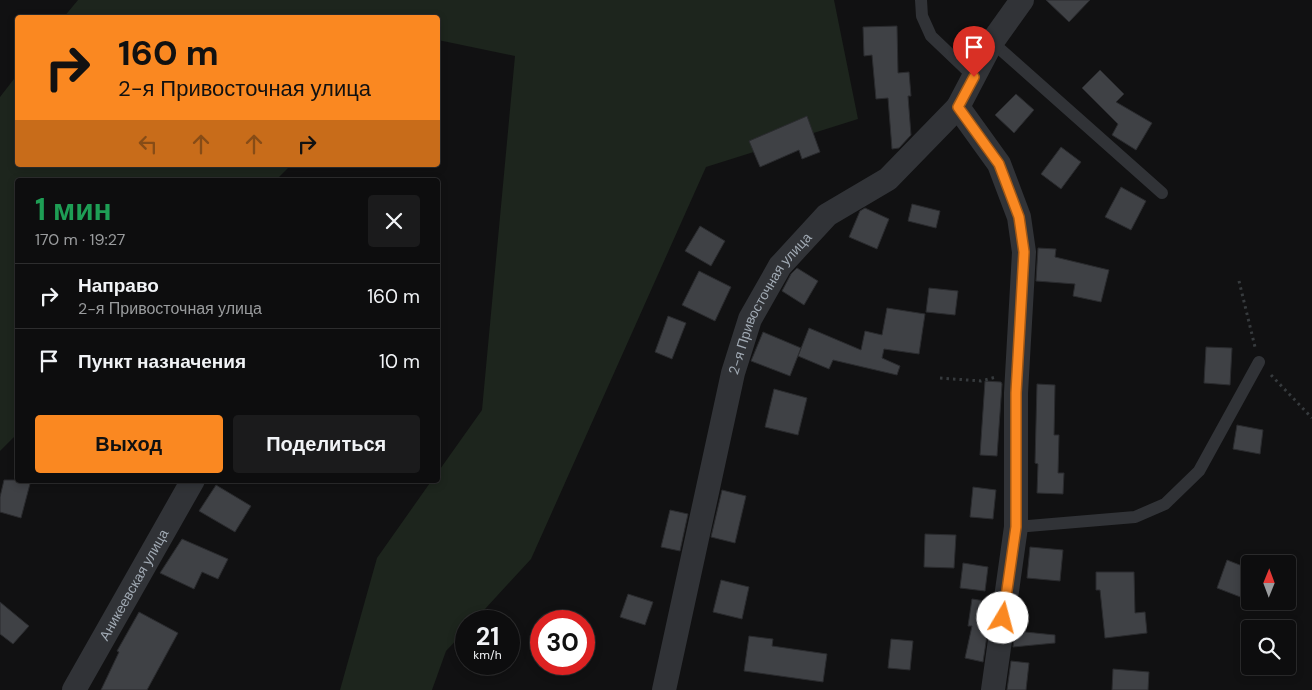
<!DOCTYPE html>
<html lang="ru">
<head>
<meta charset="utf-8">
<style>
	body { margin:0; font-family:"DM Sans",sans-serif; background:#1b1b1c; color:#f1f3f6; height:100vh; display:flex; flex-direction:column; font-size:19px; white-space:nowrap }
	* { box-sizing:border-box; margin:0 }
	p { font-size:16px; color:#9a9c9e }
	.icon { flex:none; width:28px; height:28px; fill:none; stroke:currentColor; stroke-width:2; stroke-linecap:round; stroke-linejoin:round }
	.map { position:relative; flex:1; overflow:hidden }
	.drawer { position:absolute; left:15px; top:178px; width:425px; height:305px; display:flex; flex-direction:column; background:#0d0d0e; border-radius:5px; box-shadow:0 2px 8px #0003,0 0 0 1px #2d2d2e }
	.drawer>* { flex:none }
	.banner { position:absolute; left:15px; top:15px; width:425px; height:152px; border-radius:5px; box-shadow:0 2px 8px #0003,0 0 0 1px #2d2d2e; background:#fa8821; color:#111; overflow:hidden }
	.needle { width:32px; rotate:1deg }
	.tools { position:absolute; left:1241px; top:555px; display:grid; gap:10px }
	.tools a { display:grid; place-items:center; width:55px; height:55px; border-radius:5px; background:#0d0d0e; box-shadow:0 2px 8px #0003,0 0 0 1px #2d2d2e; font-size:25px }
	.speed { position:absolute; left:455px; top:610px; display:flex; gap:10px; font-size:25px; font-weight:700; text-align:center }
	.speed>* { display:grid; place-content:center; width:65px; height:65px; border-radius:50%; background:#0d0d0e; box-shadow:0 2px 8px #0003,0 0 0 1px #2d2d2e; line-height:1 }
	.speed small { font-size:12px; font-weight:400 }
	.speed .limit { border:8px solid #d22; background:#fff; color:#111 }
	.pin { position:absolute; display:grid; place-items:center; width:42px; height:42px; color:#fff; margin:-51px -21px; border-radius:50% 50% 50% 0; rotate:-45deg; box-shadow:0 0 5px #0007 }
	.pin .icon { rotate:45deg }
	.me { position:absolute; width:55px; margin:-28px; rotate:8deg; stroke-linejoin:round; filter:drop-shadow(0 0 4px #0008) }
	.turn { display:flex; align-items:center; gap:18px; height:105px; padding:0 20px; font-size:22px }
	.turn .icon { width:65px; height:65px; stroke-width:2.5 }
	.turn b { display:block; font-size:35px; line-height:42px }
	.lanes { display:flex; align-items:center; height:48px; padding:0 20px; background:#0003; justify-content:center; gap:25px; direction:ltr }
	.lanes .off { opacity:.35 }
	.round { display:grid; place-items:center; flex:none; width:52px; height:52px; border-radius:5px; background:#1b1b1c }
	.summary { display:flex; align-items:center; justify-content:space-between; height:85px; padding:0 20px }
	h1 { font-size:30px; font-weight:700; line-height:38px; color:#1e9e55 }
	.button { display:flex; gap:10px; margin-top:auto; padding:10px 20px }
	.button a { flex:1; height:58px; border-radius:5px; background:#fa8821; color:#111; font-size:20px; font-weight:700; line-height:58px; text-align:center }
	.button a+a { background:#1b1b1c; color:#f1f3f6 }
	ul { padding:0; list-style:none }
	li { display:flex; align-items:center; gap:15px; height:65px; padding:0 20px; border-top:1px solid #2d2d2e }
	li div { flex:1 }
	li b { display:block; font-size:19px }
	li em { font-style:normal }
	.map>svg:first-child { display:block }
	.green { fill:#1d251d }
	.building { fill:#3f4145; stroke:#2a2b2e }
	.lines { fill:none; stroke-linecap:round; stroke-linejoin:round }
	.path { stroke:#373b3e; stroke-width:3; stroke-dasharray:2.5 4; stroke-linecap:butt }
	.service { stroke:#313337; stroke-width:12 }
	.minor { stroke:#313337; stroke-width:24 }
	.route-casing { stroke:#a25815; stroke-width:12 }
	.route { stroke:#fa8821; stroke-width:9 }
	.labels { text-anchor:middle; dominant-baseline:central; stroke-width:5; stroke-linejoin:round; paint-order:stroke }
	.street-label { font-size:14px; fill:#a1aab4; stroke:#0c0c0d }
</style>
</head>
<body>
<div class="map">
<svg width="1312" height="690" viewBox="0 0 1312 690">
	<rect width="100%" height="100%" fill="#111112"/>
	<!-- green -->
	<g class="green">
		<polygon points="78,0 834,0 858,119 706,167 531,559 474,621 466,621 466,630 446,651 432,690 340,690 377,558 432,480 438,480 438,472 482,410 515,56 438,40 438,18 63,18"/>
		<polygon points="17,75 18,165 291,165 276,180 18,180 17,434 0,451 0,97"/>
	</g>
	<!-- building -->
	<g class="building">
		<polygon points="1046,0 1090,0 1069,22"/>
		<polygon points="897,26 898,73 909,72 911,96 908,96 911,135 899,148 892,149 888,98 876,99 872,55 864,56 863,27"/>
		<polygon points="1100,70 1124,94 1116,102 1152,123 1136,150 1112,135 1118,124 1082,88"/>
		<polygon points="1016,94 1034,110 1014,133 995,115"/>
		<polygon points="807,116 820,152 802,159 799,150 760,167 749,141"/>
		<polygon points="1061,147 1081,162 1061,189 1041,174"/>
		<polygon points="1121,187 1146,201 1131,230 1105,217"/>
		<polygon points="912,204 940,211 936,228 908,221"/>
		<polygon points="865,208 889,219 877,249 849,237 860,211"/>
		<polygon points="700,226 725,241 711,266 685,251"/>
		<polygon points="1038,248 1056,249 1055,257 1109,270 1101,302 1073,296 1075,284 1036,281"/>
		<polygon points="797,268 818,281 804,305 782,291 791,274"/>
		<polygon points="699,271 731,287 715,321 682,305"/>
		<polygon points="929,288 958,291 955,315 926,312"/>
		<polygon points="887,308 925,314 919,354 884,349 882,358 900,366 897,375 833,360 829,369 798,356 809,328 861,350 865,331 882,335"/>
		<polygon points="668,316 686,323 672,359 655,352"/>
		<polygon points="763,332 801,348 790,376 751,361"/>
		<polygon points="1206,347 1232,348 1230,385 1204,383"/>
		<polygon points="985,381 1001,382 1002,384 997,456 980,455"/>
		<polygon points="1037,384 1055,385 1054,435 1059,435 1058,473 1064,473 1063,494 1037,493 1038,464 1035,463"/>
		<polygon points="774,389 807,398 798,435 765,427"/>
		<polygon points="1237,425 1263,430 1260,454 1233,449"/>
		<polygon points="4,480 31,480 21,518 0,512 0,497"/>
		<polygon points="216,485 251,506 235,532 199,511"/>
		<polygon points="973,487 996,490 993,519 970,517"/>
		<polygon points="722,490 746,496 735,543 711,537"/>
		<polygon points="670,510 688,514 680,551 661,547"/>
		<polygon points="925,534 956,535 954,568 924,567"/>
		<polygon points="182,539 228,559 218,579 202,572 194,589 160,573"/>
		<polygon points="1030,547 1063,550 1060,581 1027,578"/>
		<polygon points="1227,560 1250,569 1250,579 1243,598 1217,588"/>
		<polygon points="963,563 988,567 985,591 960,588"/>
		<polygon points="1096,572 1134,572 1135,613 1145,612 1147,633 1105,638 1100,590 1096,590"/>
		<polygon points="721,580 749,587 742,619 713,612"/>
		<polygon points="628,594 653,602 645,625 620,617"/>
		<polygon points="972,599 992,602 983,662 965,658 972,626 968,626"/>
		<polygon points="0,602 29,626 13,644 0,634"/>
		<polygon points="139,612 178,633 147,690 101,690 119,652 117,651"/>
		<polygon points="1015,631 1055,635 1055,643 1013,647"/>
		<polygon points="749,636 773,639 772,646 827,654 823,682 744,671"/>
		<polygon points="891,639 913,641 910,670 888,668"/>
		<polygon points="1011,661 1029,663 1026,690 1007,690"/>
		<polygon points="1113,669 1149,672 1148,690 1112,690"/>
	</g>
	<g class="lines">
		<!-- path -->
		<g class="path">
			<polyline points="1239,281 1255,347"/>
			<polyline points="1271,375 1312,418"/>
			<polyline points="940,378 981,381 996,377"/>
		</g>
		<!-- service -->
		<g class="service">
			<polyline points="921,0 922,16 931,36 974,77"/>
			<polyline points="992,42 1162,193"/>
			<polyline points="1016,527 1135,517 1165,504 1199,471 1259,362"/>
		</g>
		<!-- minor -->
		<g class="minor">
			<polyline points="958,107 999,164 1019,217 1024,252 1016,393 1016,527 993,690"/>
			<path id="s1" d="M74,690L193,480"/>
			<path id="s2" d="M664,690L733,373L750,319L780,266L827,215L888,179L958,107L992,42L1022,0"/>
		</g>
	</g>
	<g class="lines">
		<!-- route casing -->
		<g class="route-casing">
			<polyline id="route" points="974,77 958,107 999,164 1019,217 1024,252 1016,393 1016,527 1003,618"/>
		</g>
		<!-- route -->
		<use href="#route" class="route"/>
	</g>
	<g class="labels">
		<!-- street labels -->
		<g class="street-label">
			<text stroke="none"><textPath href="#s2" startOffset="404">2-я Привосточная улица</textPath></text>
			<text stroke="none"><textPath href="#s1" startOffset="121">Аникеевская улица</textPath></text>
		</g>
	</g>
</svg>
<div class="tools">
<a><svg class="needle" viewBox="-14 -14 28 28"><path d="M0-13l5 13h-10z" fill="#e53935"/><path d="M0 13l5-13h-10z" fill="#9a9c9e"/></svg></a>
<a><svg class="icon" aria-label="search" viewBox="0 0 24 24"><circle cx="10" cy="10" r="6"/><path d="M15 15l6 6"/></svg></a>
</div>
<div class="speed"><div>21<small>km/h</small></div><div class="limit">30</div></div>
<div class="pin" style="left:974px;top:77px;background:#d93025"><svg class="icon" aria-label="arrive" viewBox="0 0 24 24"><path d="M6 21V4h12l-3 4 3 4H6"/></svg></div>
<svg class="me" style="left:1003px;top:618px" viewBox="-20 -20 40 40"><circle r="19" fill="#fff"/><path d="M0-13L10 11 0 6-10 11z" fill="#fa8821"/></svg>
<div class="banner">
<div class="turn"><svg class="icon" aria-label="right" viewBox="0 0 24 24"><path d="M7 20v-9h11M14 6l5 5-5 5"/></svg><div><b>160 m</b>2-я Привосточная улица</div></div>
<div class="lanes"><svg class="icon off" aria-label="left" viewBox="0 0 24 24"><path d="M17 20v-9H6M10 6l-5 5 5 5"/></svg><svg class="icon off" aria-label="ahead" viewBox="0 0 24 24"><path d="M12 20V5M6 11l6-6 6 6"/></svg><svg class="icon off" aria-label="ahead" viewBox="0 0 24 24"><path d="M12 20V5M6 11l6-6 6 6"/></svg><svg class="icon" aria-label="right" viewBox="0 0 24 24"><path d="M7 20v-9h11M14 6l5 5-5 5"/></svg></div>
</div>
<section class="drawer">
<div class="summary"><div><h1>1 мин</h1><p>170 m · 19:27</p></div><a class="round"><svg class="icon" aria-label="close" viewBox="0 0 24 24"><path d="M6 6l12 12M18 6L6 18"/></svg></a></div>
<ul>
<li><svg class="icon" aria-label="right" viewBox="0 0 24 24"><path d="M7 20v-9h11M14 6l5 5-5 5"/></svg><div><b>Направо</b><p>2-я Привосточная улица</p></div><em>160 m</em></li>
<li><svg class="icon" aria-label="arrive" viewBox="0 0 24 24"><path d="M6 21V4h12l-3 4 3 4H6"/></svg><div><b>Пункт назначения</b></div><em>10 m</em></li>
</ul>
<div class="button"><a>Выход</a><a>Поделиться</a></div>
</section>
</div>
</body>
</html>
